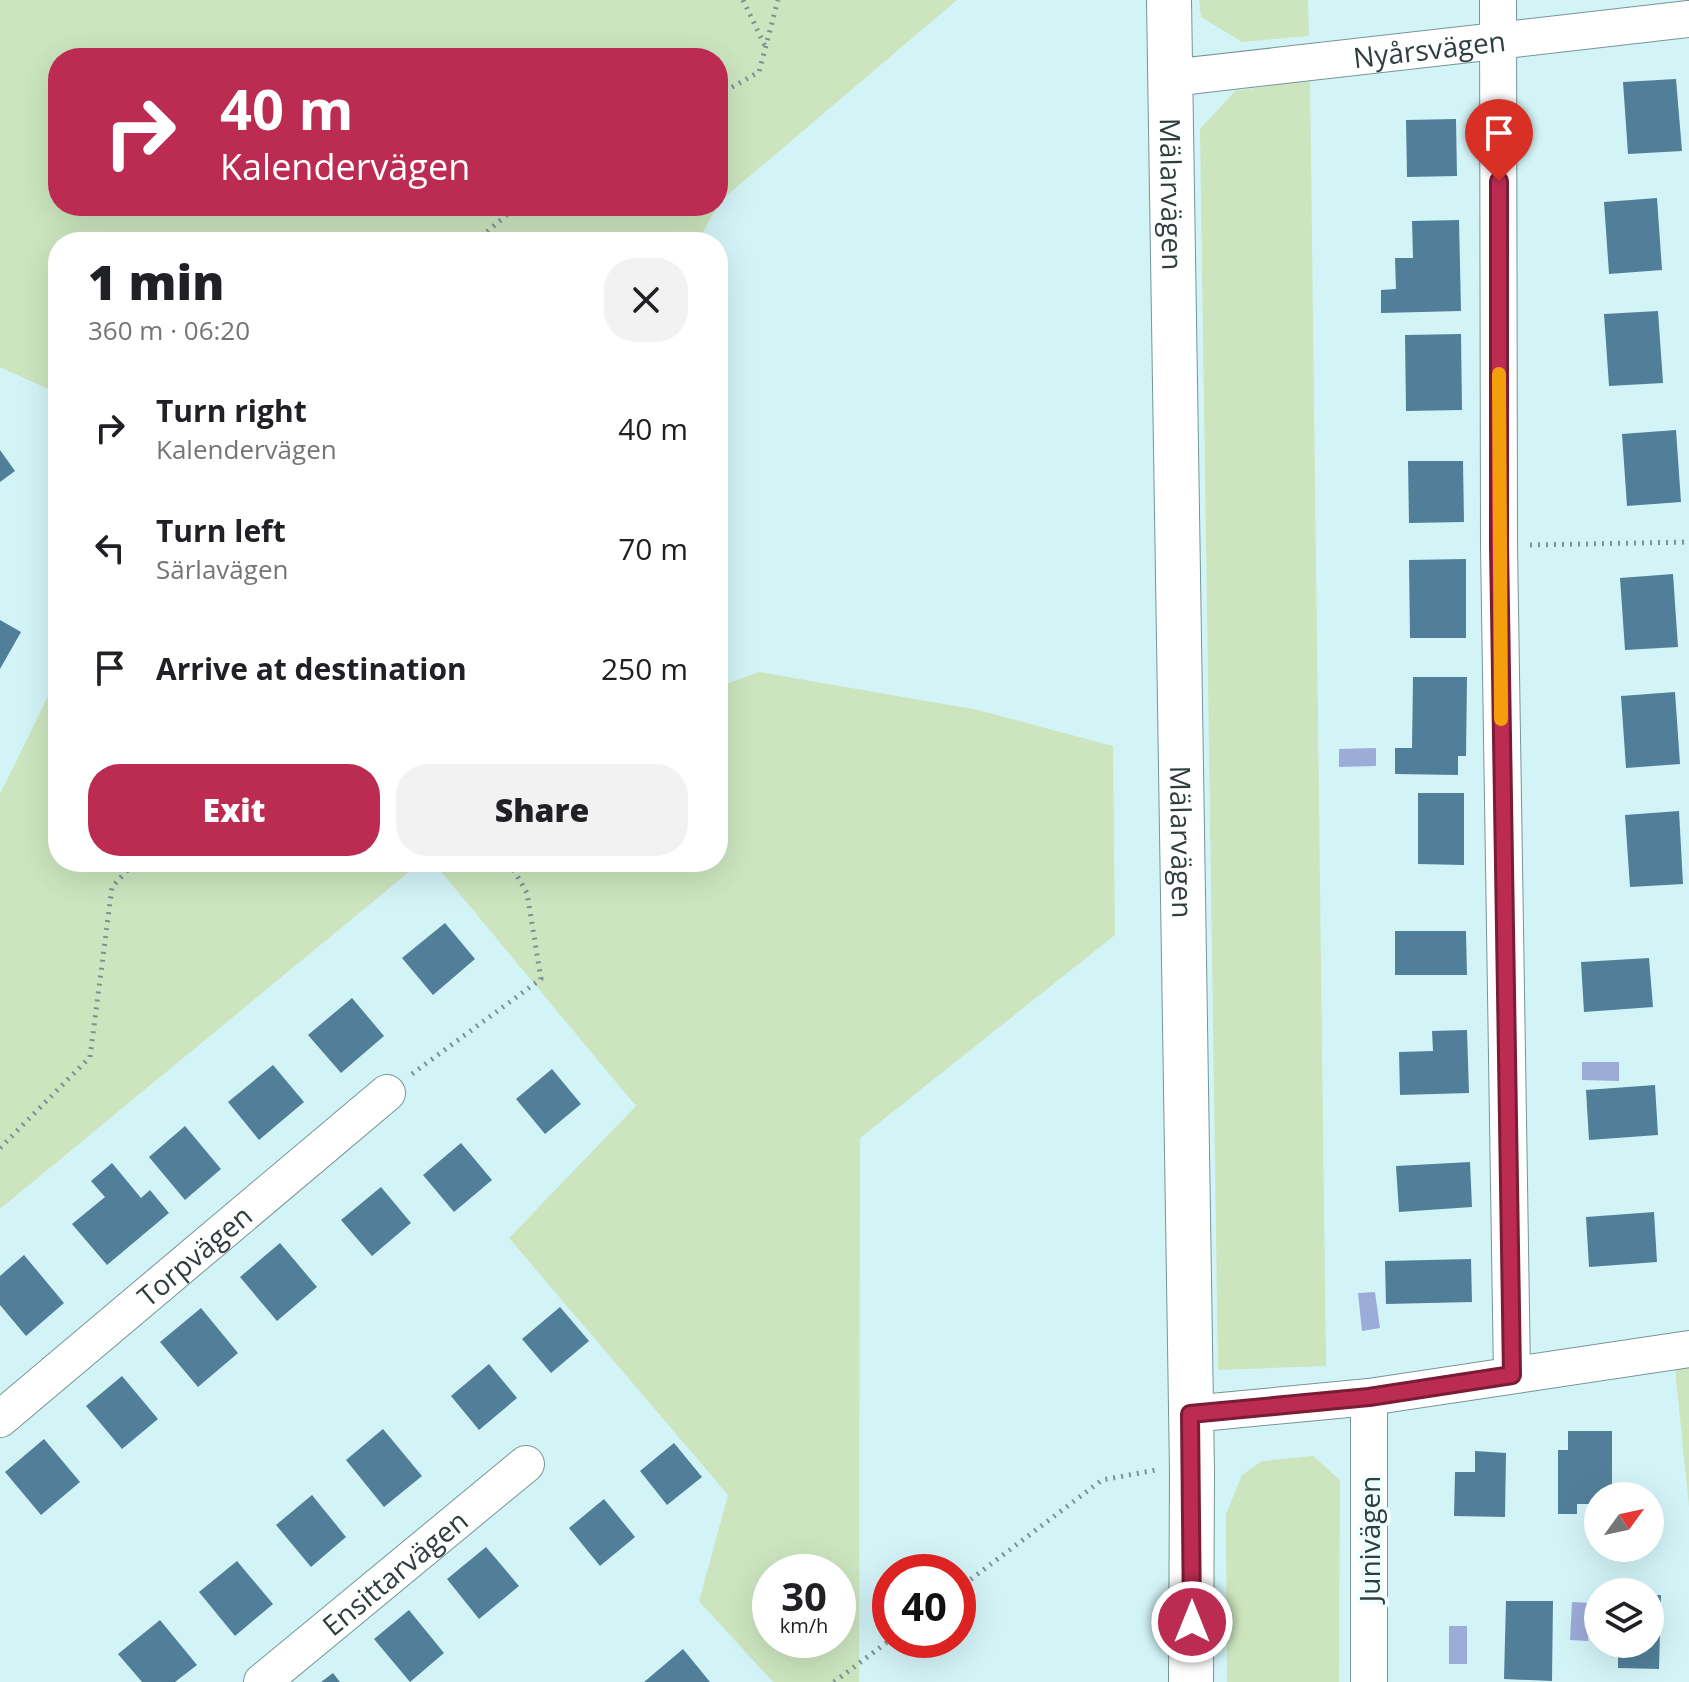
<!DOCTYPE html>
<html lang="en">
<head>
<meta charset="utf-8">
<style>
	body { margin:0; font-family:"Open Sans",sans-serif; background:#f2f2f2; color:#202124; height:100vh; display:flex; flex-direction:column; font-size:30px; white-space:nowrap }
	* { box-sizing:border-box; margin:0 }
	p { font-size:26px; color:#757577 }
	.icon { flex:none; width:44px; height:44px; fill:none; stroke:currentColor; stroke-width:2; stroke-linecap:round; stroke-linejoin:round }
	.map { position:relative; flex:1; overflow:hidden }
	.drawer { position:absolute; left:48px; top:232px; width:680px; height:640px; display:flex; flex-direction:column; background:#fff; border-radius:32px; box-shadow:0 8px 32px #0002 }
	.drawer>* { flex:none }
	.banner { position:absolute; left:48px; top:48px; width:680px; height:168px; border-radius:32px; box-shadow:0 8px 32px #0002; background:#bb2b52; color:#fff; overflow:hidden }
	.needle { width:52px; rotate:57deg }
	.controls { position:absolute; left:1584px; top:1482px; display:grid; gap:16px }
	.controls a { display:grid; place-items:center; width:80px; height:80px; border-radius:50%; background:#fff; box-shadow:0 8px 32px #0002; font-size:40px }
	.speed { position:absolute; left:752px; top:1554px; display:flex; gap:16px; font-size:40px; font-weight:700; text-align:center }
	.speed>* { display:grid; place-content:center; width:104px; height:104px; border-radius:50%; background:#fff; box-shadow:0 8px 32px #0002; line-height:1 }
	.speed small { font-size:20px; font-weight:400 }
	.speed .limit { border:12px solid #d22; background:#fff; color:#111 }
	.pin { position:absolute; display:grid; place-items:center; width:68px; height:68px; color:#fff; margin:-82px -34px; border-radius:50% 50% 50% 0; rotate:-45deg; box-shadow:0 0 8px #0007 }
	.pin .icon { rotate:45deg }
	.me { position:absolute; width:88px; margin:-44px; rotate:0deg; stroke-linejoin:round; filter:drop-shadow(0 0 6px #0008) }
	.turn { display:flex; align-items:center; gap:28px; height:168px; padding:0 40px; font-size:36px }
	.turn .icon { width:104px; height:104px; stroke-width:2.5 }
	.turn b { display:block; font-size:56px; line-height:68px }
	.round { display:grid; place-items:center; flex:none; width:84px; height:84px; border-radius:32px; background:#f2f2f2 }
	.headline { display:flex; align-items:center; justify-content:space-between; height:136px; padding:0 40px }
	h1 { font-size:48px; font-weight:800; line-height:60px }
	.primary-button { display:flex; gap:16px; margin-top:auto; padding:16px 40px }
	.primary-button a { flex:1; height:92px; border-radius:32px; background:#bb2b52; color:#fff; font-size:32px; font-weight:800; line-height:92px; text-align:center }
	.primary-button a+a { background:#f2f2f2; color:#202124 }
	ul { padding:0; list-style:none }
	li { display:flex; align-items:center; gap:24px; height:120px; padding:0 40px }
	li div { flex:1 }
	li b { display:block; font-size:30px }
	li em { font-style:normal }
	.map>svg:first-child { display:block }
	.green { fill:#cce5bf; fill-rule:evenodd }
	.water { fill:#9cacd8 }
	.building { fill:#517f9a }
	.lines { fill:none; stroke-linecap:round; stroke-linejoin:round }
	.minor-casing { stroke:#769597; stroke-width:38 }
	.tertiary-casing { stroke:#769597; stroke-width:46 }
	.path { stroke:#7c9395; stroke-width:5; stroke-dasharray:2 6; stroke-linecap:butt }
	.minor { stroke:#fff; stroke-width:36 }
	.tertiary { stroke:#fff; stroke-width:44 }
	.route-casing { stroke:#7a1c35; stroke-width:20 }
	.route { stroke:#bb2b52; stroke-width:14 }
	.slow { stroke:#f59e0b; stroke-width:14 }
	.labels { text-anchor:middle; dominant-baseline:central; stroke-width:8; stroke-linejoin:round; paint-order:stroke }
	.street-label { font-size:28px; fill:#303d3e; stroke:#f0fdfe }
</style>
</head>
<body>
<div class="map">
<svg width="1689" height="1682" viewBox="0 0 1689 1682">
	<rect width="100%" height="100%" fill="#d3f4f7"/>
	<!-- green -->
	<g class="green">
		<polygon points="0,0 957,0 718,203 718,58 58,58 58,206 717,206 698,242 58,242 58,439 48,389 0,367"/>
		<polygon points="1199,0 1308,0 1309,36 1242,42 1201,17"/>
		<polygon points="1310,80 1326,1366 1218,1370 1200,129 1235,91"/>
		<path d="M759,672L978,710L1113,746L1115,935L860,1138L859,1682H773L699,1601L728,1495L509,1238L636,1106L433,862H718V687ZM838,1572V1640H770V1572Z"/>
		<polygon points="58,676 58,862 421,862 0,1209 0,794"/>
		<polygon points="1689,1368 1689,1507 1675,1369"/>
		<polygon points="1313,1456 1340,1480 1339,1682 1227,1682 1226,1514 1242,1475 1262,1461"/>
	</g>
	<!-- water -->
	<g class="water">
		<polygon points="1376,748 1376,766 1339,767 1339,749"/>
		<polygon points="1582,1062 1619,1062 1619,1081 1582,1080"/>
		<polygon points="1375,1292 1380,1328 1362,1331 1358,1293"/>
		<polygon points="1572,1602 1590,1603 1588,1641 1570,1640"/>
		<rect x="1449" y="1626" width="18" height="38"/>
	</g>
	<!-- building -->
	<g class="building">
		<polygon points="1676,79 1682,151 1628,154 1623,82"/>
		<polygon points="1456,119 1457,176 1407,177 1406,120"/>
		<polygon points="1657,198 1662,270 1609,274 1604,202"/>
		<polygon points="1459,220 1461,311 1381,313 1381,290 1396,289 1395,258 1413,258 1412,221"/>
		<polygon points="1658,311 1663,383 1609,386 1604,314"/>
		<polygon points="1461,334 1462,410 1406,411 1405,335"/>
		<polygon points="1676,430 1681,502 1627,506 1622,434"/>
		<polygon points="0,450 15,471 0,482"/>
		<polygon points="1408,461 1463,461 1464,522 1409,523"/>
		<polygon points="1466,559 1466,638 1410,638 1409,560"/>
		<polygon points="1673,574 1678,647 1625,650 1620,578"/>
		<polygon points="0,620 21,632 0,669"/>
		<polygon points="1413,677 1467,677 1466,756 1458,756 1458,775 1395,774 1395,748 1412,748"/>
		<polygon points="1675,692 1680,764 1626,768 1621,696"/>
		<polygon points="1418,793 1464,793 1464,865 1418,864"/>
		<polygon points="1679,811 1683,884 1630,887 1625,815"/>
		<polygon points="445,923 475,959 433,995 402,958"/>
		<polygon points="1395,931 1466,931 1467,975 1395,975"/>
		<polygon points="1649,958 1653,1007 1584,1012 1581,962"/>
		<polygon points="352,998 384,1036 341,1073 308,1035"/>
		<polygon points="1467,1030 1469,1093 1400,1095 1399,1052 1433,1051 1432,1031"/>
		<polygon points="273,1065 304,1102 259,1140 228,1102"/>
		<polygon points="552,1069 581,1104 545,1134 516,1099"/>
		<polygon points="1655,1085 1658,1135 1589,1140 1586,1090"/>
		<polygon points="185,1126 221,1169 185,1200 149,1157"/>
		<polygon points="461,1143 492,1180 454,1212 423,1175"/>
		<polygon points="1470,1162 1472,1207 1399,1212 1396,1166"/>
		<polygon points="112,1163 141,1198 150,1190 169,1213 107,1265 72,1224 105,1197 91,1181"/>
		<polygon points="381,1187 411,1223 372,1256 341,1220"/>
		<polygon points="1654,1212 1657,1262 1589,1267 1586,1217"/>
		<polygon points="280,1243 317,1287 277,1321 240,1277"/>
		<polygon points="24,1255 64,1303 26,1336 0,1305 0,1276"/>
		<polygon points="1471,1259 1472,1302 1386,1304 1385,1261"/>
		<polygon points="560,1307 589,1341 551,1373 522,1339"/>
		<polygon points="201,1308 238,1353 198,1387 160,1342"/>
		<polygon points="489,1364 517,1398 479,1430 451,1396"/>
		<polygon points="122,1376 158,1419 122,1449 86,1406"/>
		<polygon points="383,1429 422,1476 384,1507 346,1460"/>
		<polygon points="1568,1431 1612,1431 1612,1496 1598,1496 1598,1504 1577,1504 1577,1514 1558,1514 1558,1450 1568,1450"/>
		<polygon points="44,1439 80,1482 41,1515 5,1472"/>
		<polygon points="674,1443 702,1477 667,1505 640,1471"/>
		<polygon points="1475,1451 1506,1453 1505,1517 1454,1516 1455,1472 1475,1472"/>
		<polygon points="312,1495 346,1537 311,1567 276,1525"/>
		<polygon points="604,1499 635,1537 600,1566 569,1528"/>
		<polygon points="486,1547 519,1586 479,1619 447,1579"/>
		<polygon points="237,1561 273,1604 235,1636 199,1592"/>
		<polygon points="1650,1595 1661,1595 1659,1669 1618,1668 1618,1644 1650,1644"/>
		<polygon points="1506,1601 1553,1601 1552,1681 1504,1679"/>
		<polygon points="409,1610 444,1653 410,1682 374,1639"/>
		<polygon points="160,1620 197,1665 175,1682 142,1682 118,1654"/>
		<polygon points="683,1649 710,1682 644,1682"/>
		<polygon points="333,1673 340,1682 321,1682"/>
	</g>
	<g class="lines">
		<!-- minor casing -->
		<g class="minor-casing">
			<g id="minor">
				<polyline points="1498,0 1499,545 1512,1375"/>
				<path id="s1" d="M1171,78L1689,19"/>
				<polyline points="1369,1397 1369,1682"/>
				<polyline points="1190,1414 1369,1397 1689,1349"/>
				<path id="s2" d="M0,1419L387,1093"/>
				<path id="s3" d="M262,1682L526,1464"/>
			</g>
		</g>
		<!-- tertiary casing -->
		<g class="tertiary-casing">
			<g id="tertiary">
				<path id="s4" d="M1169,0L1192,1472L1191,1682"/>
			</g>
		</g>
		<!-- path -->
		<g class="path">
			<polyline points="743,0 765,46"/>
			<polyline points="718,95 759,72 778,0"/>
			<polyline points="475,242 517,206"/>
			<polyline points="1530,545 1689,542"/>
			<polyline points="412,1074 541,979 527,893 509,862"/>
			<polyline points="0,1148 90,1057 112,887 135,862"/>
			<polyline points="958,1589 1102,1480 1156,1470"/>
			<polyline points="834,1682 890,1640"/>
		</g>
		<!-- minor -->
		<use href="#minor" class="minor"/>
		<!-- tertiary -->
		<use href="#tertiary" class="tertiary"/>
	</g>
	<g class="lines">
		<!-- route casing -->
		<g class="route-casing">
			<polyline id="route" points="1192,1622 1190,1414 1369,1397 1512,1375 1499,545 1499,181"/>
		</g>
		<!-- route -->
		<use href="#route" class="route"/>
		<!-- slow -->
		<polyline class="slow" points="1499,374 1501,719"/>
	</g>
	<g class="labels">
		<!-- street labels -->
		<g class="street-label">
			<text stroke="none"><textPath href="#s1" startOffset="260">Nyårsvägen</textPath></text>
			<text stroke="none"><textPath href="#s4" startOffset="194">Mälarvägen</textPath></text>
			<text stroke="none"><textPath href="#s4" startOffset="842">Mälarvägen</textPath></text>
			<text stroke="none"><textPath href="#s2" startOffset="254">Torpvägen</textPath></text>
			<text transform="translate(1369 1539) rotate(-90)">Junivägen</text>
			<text stroke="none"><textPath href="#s3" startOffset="172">Ensittarvägen</textPath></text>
		</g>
	</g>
</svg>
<div class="controls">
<a><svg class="needle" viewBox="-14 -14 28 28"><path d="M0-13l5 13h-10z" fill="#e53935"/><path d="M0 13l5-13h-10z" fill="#757577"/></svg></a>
<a><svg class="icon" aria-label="layers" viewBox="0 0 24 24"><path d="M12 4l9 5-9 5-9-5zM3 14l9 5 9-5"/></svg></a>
</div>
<div class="speed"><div>30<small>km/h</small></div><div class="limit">40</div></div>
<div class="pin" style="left:1499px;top:181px;background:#d93025"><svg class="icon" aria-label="arrive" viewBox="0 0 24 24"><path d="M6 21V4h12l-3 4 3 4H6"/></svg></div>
<svg class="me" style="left:1192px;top:1622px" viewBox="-20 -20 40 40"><circle r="17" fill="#bb2b52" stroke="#fff" stroke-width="3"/><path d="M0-11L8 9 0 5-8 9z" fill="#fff"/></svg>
<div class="banner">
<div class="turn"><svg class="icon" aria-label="right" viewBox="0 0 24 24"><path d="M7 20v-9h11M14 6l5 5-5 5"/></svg><div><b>40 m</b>Kalendervägen</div></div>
</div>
<section class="drawer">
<div class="headline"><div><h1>1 min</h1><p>360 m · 06:20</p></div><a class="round"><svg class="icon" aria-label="close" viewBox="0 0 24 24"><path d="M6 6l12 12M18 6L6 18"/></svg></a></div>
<ul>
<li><svg class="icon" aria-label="right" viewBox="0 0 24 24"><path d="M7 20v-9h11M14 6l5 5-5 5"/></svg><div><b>Turn right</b><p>Kalendervägen</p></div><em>40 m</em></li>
<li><svg class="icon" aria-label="left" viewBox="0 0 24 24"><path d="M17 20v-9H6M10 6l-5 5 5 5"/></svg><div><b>Turn left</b><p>Särlavägen</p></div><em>70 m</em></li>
<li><svg class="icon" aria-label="arrive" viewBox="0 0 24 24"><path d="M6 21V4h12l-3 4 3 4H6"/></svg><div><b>Arrive at destination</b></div><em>250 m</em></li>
</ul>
<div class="primary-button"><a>Exit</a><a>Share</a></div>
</section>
</div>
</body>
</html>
